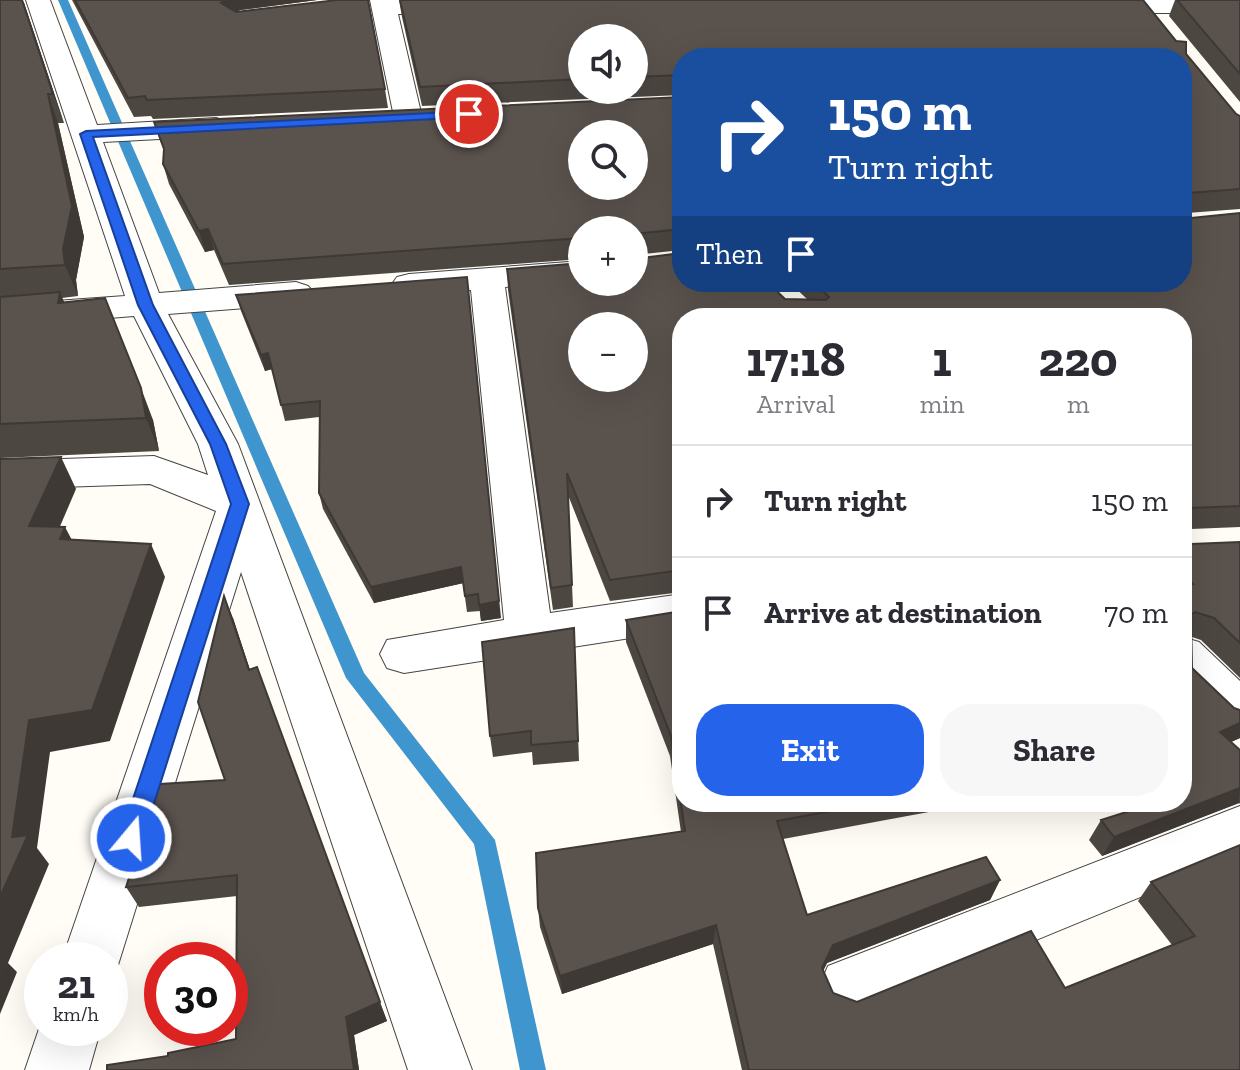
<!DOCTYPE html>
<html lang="en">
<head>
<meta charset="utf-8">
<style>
	body { margin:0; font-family:"Zilla Slab",serif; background:#f7f7f7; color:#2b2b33; height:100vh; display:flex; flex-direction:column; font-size:30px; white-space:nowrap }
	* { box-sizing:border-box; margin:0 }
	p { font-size:26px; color:#7c7c81 }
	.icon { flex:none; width:44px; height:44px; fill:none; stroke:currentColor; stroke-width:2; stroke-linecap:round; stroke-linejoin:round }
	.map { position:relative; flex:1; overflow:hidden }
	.details { position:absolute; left:672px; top:308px; width:520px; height:504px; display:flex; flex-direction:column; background:#fff; border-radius:32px; box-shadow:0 8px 32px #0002 }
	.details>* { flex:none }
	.top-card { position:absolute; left:672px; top:48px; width:520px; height:244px; border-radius:32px; box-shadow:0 8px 32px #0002; background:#1a4fa0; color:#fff; overflow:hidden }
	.buttons { position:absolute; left:568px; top:24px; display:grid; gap:16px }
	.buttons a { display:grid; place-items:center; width:80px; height:80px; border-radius:50%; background:#fff; box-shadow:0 8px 32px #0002; font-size:40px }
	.speed { position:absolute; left:24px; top:942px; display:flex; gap:16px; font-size:40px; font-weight:700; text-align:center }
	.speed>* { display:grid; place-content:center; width:104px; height:104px; border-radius:50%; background:#fff; box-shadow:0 8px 32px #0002; line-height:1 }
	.speed small { font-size:20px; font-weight:400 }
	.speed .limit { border:12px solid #d22; background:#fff; color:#111 }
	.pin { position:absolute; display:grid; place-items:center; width:68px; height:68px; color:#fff; margin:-34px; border:4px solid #fff; border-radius:50%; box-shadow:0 2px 8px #0007 }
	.me { position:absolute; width:88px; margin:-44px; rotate:18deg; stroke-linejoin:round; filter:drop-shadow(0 0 6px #0008) }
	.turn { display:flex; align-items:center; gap:28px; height:168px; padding:0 24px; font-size:36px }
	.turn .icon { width:104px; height:104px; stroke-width:2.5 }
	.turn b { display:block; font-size:56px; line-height:68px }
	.then { display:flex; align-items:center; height:76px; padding:0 24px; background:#0003; gap:16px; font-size:30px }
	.eta { display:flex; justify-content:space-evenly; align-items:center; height:136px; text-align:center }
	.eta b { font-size:48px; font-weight:800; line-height:56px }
	.primary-button { display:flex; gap:16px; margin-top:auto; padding:16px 24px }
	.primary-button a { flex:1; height:92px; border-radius:32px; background:#2563eb; color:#fff; font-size:32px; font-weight:800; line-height:92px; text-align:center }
	.primary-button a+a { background:#f7f7f7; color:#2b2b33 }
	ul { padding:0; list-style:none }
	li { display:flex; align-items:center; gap:24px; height:112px; padding:0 24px; border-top:2px solid #e1e1e2 }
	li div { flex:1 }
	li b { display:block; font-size:30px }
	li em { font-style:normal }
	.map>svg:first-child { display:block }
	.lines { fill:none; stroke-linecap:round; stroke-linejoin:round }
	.stream { fill:#3f96cf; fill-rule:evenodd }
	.minor-casing { stroke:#444; stroke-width:2 }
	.minor { fill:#fff; fill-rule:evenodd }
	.wall { fill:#4d4742; fill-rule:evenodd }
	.shaded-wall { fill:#3f3936 }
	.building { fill:#5a524d; stroke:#3f3936; stroke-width:2; fill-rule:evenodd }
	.route { fill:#2563eb; stroke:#184099; stroke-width:2 }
</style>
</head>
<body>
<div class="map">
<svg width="1240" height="1070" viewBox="0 0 1240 1070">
	<rect width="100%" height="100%" fill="#fffdf5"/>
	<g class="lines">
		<!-- stream -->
		<polygon class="stream" points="58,0 68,0 364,673 495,840 546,1070 520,1070 474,844 346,678"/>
		<!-- minor casing -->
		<g class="minor-casing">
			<g id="minor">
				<polygon points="26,0 50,0 97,125 216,118 226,121 230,127 226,133 216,136 103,142 159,293 296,282 308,286 314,293 308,300 296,304 168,314 238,444 472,1070 408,1070 241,572 113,981 110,982 110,960 62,960 216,511 150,484 0,489 0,461 154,456 208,475 198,444 134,316 0,327 0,305 125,296"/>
				<polygon points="370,0 463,0 474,7 462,14 398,14 422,117 418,123 398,123 394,117"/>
				<polygon points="1081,0 1240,0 1240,13 1086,13 1074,6"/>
				<polygon points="582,261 582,281 505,287 550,613 682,594 682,630 404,673 387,668 380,654 387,640 504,620 471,290 409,294 397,291 392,284 397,277 409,274"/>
				<polygon points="1182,637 1199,642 1240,681 1240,733 1222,727 1182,687"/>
				<polygon points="1240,806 1240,856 849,1017 828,1008 819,987 828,966"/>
				<polygon points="42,1020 42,1028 101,1028 89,1070 25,1070"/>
			</g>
		</g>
		<!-- minor -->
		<use href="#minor" class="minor"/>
	</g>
	<!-- wall -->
	<g class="wall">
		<polygon points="0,0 24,3 64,123 58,123 84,237 76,280 78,296 62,298 64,303 153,420 159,451 0,458"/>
		<polygon points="72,0 317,0 240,10 237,12 385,89 388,108 153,119 151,116 134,117"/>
		<path d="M399,0L1186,54L1236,114L1240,116V210V209L1187,213V215L1191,218L1240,213V527L1191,529V544L1240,542V678L1201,640L1192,637V668L1234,708L1240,710V738L1231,742L1240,750V804L1239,803L1102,856L1089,840L1101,820L1155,803V802H1182V318H682V592L610,601L568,495L573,607L553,610L508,290L507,269L582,263V259L229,285L214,250L205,252L169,184L163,164L164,151L154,122L682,97V252V250L634,255V230H582V282L785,299H807L789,282H1182L682,58V95L422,106L402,17ZM582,38H634V90H582Z"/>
		<polygon points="1175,0 1240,0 1240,102 1169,16"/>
		<polygon points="236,295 501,618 481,621 480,611 467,612 463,583 374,603 323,509 319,493 319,417 285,421 272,369 265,371 241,311"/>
		<polygon points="682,611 682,802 983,802 783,839 807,915 1000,880 990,900 827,963 823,971 833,993 857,1002 1065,988 1172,945 1138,901 1151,882 1240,845 1240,1070 742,1070 713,944 562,994 540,927 538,908 681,832 670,756 626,642 626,620"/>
		<polygon points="233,618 250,670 387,1021 354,1035 359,1070 107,1070 236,1039 237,896 139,907 126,887 225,780"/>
		<polygon points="574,628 579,761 533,765 532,752 493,757 490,736"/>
	</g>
	<!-- shaded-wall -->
	<g class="shaded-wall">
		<polygon points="22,0 24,3 64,123 53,94"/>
		<polygon points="225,0 317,0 240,10 225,21 221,3"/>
		<polygon points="48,94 58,123 84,237 76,280 78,296 65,265"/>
		<polygon points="208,229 214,250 205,252 199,231"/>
		<polygon points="467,277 501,618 481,621 479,605"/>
		<polygon points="60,292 73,324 58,303"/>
		<polygon points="268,353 272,369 265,371 261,355"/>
		<polygon points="141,388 153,420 159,451 146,418"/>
		<polygon points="61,457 76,489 46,559 29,526"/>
		<polygon points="65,527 82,559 60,539"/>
		<polygon points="151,544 165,577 110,741 50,752 37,848 49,864 8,963 17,972 0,1014 0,897 12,837 29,720"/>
		<polygon points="461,567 464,583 374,603 371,587"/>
		<polygon points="224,596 233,618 257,692 249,670"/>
		<polygon points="257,667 387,1021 354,1035 359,1070 354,1070"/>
		<polygon points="1240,723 1240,738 1206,753 1220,732"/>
		<polygon points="1240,788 1239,803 1102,856 1114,837"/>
		<polygon points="1000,880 990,900 827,963 816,986 822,968 833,945"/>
		<polygon points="716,925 713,944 562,994 560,976"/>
	</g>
	<!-- building -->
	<g class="building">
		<polygon points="0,0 22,0 53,94 48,94 72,206 63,249 65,265 0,269"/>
		<polygon points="75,0 225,0 221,3 236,12 337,0 368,0 385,89 147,100 145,96 128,98"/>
		<path d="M400,0H1143L1176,41L1186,42V54L1236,114L1240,116V189L1188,193L1187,215L1191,218L1240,213V506L1191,508V544L1240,542V643L1214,618L1195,612L1191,615L1192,668L1234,708L1240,710V723L1220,732L1240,750V788L1114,837L1101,820L1158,802H1182V587L1193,584L1182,574V318H682V570L610,580L567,473L572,585L551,588L507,269L582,263V258V282H634V259L682,253V282H767L785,299L826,300L829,297L814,282H1182V58H682V75L634,77V38H582V79L420,87ZM582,326H634V378H582Z"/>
		<polygon points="1177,0 1240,0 1240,74"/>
		<path d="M682,97V229L634,234V230H582V238L223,264L208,229L199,231L163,164L164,149L154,122ZM582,134H634V186H582Z"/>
		<polygon points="467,277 499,601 479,605 478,594 465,596 461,567 371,587 319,493 320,401 281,405 268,353 261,355 236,295"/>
		<polygon points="60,292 58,303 105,298 141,388 146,418 0,424 0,297"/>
		<polygon points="61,457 29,526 65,527 60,539 151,544 92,710 29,720 12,837 28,835 0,897 0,459"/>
		<polygon points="224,596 249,670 257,667 380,1002 346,1017 354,1070 107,1070 107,1065 168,1056 168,1053 236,1039 237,875 126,887 160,784 225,780 198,702"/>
		<polygon points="682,611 682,802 879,802 777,821 807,915 986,857 1000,880 833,945 822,968 833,993 857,1002 1031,931 1065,988 1195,936 1151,882 1240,845 1240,1070 749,1070 716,925 560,976 538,908 536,853 685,831 671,736 626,620"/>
		<polygon points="574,628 578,741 531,745 531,731 490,736 482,642"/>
	</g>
	<!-- route -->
	<polygon class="route" points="469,111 475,114 473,117 93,137 153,305 226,444 249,504 143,838 139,846 131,849 123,846 120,838 231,504 210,444 138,305 80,134 86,131"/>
</svg>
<div class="buttons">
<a><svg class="icon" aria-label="sound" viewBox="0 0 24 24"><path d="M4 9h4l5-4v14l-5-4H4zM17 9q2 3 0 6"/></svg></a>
<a><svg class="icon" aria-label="search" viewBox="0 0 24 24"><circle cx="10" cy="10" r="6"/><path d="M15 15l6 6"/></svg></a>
<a>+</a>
<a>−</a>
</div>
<div class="speed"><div>21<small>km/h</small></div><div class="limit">30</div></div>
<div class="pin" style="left:469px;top:114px;background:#d93025"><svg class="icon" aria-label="arrive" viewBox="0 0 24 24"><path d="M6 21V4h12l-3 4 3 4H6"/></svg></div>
<svg class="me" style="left:131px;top:838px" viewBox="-20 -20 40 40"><circle r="17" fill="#2563eb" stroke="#fff" stroke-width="3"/><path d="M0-11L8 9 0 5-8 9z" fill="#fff"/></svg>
<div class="top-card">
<div class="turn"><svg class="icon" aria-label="right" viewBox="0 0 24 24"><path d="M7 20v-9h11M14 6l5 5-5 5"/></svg><div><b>150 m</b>Turn right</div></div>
<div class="then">Then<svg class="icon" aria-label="arrive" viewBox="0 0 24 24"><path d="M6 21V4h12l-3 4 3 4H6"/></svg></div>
</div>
<section class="details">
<div class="eta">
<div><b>17:18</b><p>Arrival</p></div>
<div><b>1</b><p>min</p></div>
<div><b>220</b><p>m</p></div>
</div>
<ul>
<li><svg class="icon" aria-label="right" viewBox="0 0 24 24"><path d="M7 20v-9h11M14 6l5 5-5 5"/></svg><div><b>Turn right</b></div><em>150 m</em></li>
<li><svg class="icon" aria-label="arrive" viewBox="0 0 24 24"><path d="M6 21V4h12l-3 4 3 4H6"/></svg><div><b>Arrive at destination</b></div><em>70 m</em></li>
</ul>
<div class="primary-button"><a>Exit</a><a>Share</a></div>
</section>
</div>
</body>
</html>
